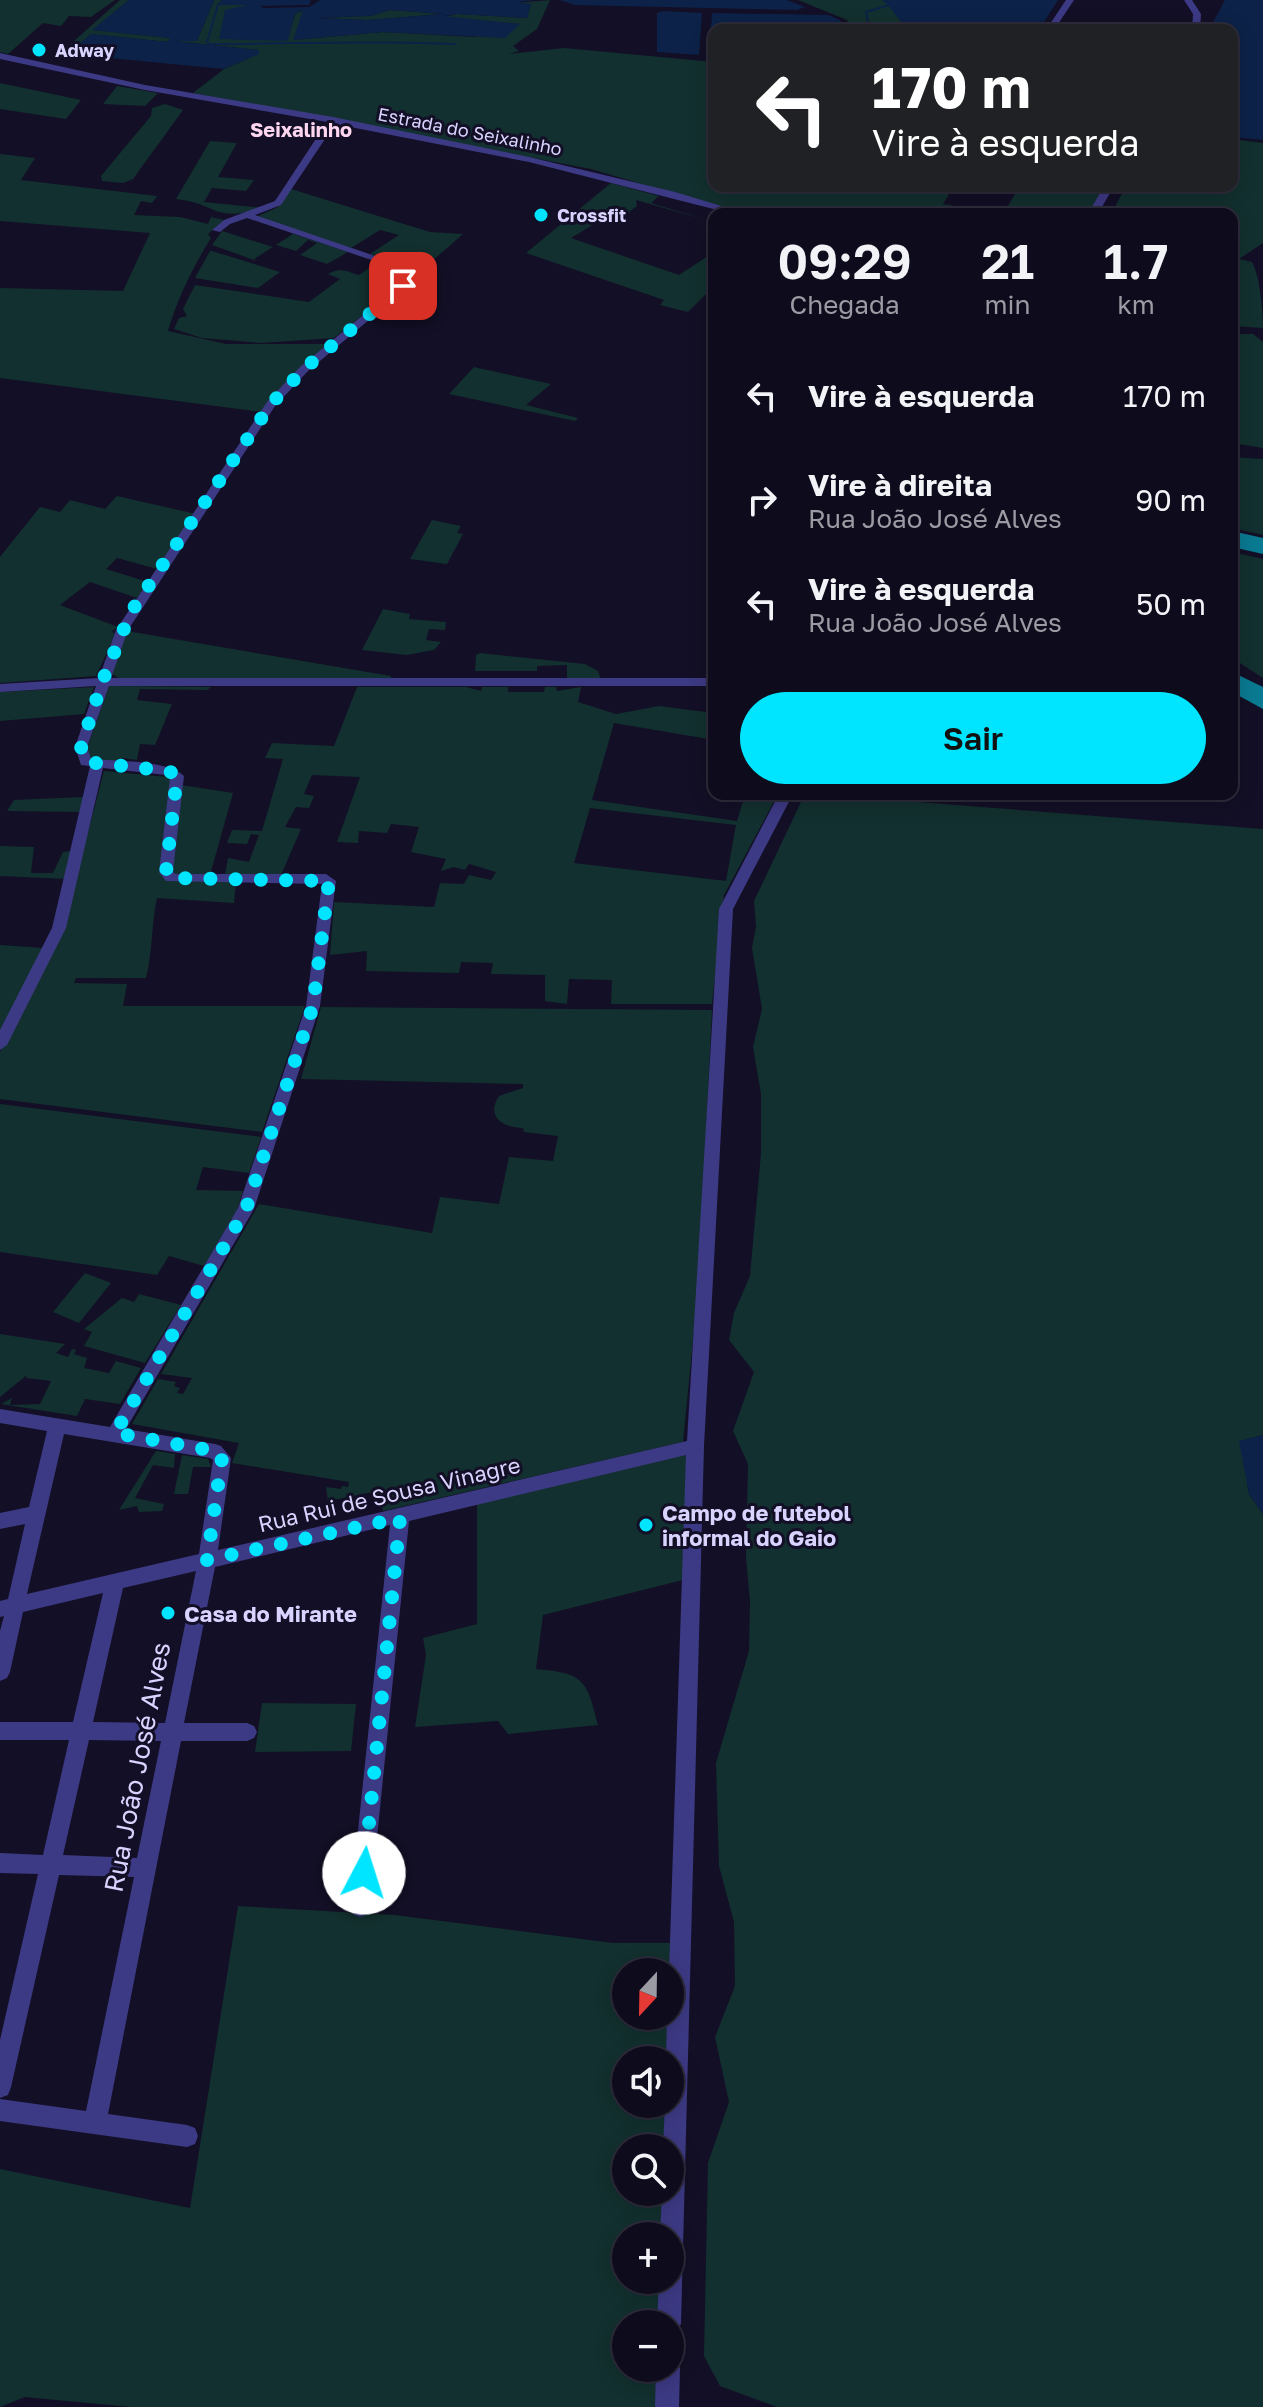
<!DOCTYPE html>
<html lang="pt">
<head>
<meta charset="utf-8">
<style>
	body { margin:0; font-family:"Golos Text",sans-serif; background:#1c1929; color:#f1f3f6; height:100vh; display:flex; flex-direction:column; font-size:30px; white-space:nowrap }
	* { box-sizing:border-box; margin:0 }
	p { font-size:26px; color:#9b9ba3 }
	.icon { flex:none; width:44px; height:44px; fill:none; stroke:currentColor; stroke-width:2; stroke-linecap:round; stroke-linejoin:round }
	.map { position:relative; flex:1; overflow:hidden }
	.sheet { position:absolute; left:708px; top:208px; width:530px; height:592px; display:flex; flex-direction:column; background:#0e0b1c; border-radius:16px; box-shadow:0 4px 20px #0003,0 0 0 2px #2e2b3b }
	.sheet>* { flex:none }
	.top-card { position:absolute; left:708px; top:24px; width:530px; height:168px; border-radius:16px; box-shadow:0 4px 20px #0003,0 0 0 2px #2e2b3b; background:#202124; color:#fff; overflow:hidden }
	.needle { width:52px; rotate:202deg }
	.tools { position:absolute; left:612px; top:1958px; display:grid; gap:16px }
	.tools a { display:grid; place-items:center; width:72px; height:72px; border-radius:50%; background:#0e0b1c; box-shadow:0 4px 20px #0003,0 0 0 2px #2e2b3b; font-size:40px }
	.pin { position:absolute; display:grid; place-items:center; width:68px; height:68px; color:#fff; margin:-34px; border-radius:16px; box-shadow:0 4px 12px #0006 }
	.me { position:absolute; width:88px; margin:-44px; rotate:5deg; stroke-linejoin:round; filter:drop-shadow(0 0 6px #0008) }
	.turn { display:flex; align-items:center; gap:28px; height:168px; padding:0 32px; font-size:36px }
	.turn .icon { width:104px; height:104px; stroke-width:2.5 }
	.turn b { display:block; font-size:56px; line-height:68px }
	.eta { display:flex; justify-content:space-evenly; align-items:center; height:136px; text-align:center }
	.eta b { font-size:48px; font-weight:600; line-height:56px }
	.button { display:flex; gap:16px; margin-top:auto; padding:16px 32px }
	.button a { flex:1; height:92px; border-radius:48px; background:#00e5ff; color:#111; font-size:32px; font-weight:600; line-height:92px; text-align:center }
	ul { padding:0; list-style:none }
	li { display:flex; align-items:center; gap:24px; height:104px; padding:0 32px }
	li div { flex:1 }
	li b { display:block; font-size:30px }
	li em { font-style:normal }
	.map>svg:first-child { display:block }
	.green { fill:#12302f; fill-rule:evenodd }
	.water { fill:#0c2248; fill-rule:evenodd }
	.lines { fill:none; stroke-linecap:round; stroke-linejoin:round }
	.stream { stroke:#0c2248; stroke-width:2 }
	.taxiway { fill:#0a7a92; fill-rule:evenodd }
	.minor { fill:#3d3a85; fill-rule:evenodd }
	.route { stroke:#00e5ff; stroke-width:14; stroke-dasharray:0 25.2 }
	.poi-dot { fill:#00e5ff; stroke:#130f26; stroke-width:3 }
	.labels { text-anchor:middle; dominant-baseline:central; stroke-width:6; stroke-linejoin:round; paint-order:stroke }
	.far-poi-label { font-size:18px; font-weight:bold; fill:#d9d4ff; stroke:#130f26; text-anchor:start }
	.far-street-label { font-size:18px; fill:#d9d4ff; stroke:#130f26 }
	.far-neighbourhood-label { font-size:20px; font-weight:bold; fill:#ffd6f0; stroke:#130f26 }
	.street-label { font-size:22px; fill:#d9d4ff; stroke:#130f26 }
	.poi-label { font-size:22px; font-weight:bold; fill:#d9d4ff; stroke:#130f26; text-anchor:start }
	.near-street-label { font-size:26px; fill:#d9d4ff; stroke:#130f26 }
</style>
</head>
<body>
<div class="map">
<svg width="1263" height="2407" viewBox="0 0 1263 2407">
	<rect width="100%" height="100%" fill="#130f26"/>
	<!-- green -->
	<g class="green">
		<polygon points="0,0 115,0 91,17 69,16 61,26 43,23 8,54 0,52"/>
		<polygon points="120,0 129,0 93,30 171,38 167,42 91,34 68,55 73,58 56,57"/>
		<polygon points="214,0 222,0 218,4 249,4 245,7 288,39 295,14 304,10 294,40 383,32 476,37 519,24 444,17 457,14 527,18 531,4 515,3 550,0 537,29 513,46 519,51 509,54 564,48 714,62 714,186 954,186 943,204 1003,214 743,214 591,169 193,93 224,69 258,54 259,50 173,41 197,41"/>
		<polygon points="798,0 1058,0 1038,30 851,30 847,20"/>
		<polygon points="390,10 443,14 368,20 315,18 370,16"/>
		<polygon points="0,83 81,100 66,119 0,109"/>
		<polygon points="117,86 158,93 145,106 103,104"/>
		<polygon points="165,104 183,110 133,179 123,183 102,181 101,176 151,116 152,108"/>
		<path d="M1232,139L1263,143V243L1239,259L1252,262C1260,275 1263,313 1263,328L1232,326V214H1111L1126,186H1232Z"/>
		<path d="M210,141L237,143L218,177L254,180L246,191L212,188L204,202L263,208C211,223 220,204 176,199Z"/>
		<path d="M0,154L35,158L21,180L157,196L152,203L141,201L134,215L180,217L208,224L211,217L224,220L208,234L211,238C194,265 177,299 168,331L226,344H328L262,412L0,378V288L123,291L150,233L0,221Z"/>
		<polygon points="611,183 659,196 651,203 710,221 636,200 637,206 625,215 614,212 571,238 679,275 708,256 714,258 714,286 688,312 660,305 664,300 526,253"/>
		<polygon points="1020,186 1109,186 1093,214 1003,214"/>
		<polygon points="291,189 430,232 463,234 424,268 418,268 370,254 399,235 380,230 351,248 256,217 278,207"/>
		<polygon points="222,231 273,247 254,259 257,261 212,245"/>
		<polygon points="293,234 348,252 327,264 300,255 317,243 308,240 296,251 276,245"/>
		<polygon points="210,251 212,251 280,272 258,288 195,278"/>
		<path d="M378,262L412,273L411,277L334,338L261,343L202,338L174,329L179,318L187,316L183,309L195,285L309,302L340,279L328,274C342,266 346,272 359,275Z"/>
		<polygon points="1232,334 1253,334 1263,342 1263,448 1232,443"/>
		<polygon points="474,367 551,384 526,405 578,418 575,421 449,394"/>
		<polygon points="1232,457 1263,459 1263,535 1232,528"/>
		<polygon points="117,496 196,514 157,569 117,558 106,569 148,582 137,598 90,582 60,605 118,627 112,631 115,635 96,676 0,683 0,557 40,507 60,512 70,500 105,509"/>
		<polygon points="432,520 461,526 457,533 463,534 447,564 410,559"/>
		<polygon points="1232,552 1263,559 1263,678 1232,658"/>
		<polygon points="383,609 410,614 409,619 446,622 445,630 429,629 426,640 441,642 434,650 407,655 362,650"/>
		<polygon points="127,631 391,676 391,678 122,680 110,673"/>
		<polygon points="480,653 585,664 598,671 601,680 567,680 567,665 537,666 537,671 475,671 476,655"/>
		<polygon points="109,686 211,687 207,690 140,689 137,700 172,704 155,745 140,744 137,760 123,758 120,764 92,761 85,754"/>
		<polygon points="94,687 84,714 0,721 0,692"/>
		<path d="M357,687H466L481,691L482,687H508V692H544L545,687H556L557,691L581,687L578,702L616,714L659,706L714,713V740L614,723L592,800L737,821L745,794H778L724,895L712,1004H611L612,980L569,979L567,1004L545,1001V975L491,974L493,963L461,962L459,973L366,971L367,951L330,955L334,902L434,907L440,883L464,884L469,875L491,880L496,872L469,864L465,870L454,867L441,871L446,859L411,852L419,827L391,824L387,833L359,831L358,843L337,842L360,777L312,775L304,794L314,796L309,808L296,807L285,827L301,829L281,875H225L228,858L249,862L259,835L251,834L247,844L227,843L232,830L262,831L283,759L265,758L272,743L334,746ZM590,808L736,825L726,881L574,863Z"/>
		<path d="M104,771L167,777L170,780L166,879L236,882L234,903L157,898C151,925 153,950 146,978H76L74,983L127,984L123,1006H305L262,1132L0,1099V1052L72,894Z"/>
		<polygon points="181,785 233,793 210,875 171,875"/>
		<polygon points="815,794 1263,829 1263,1435 1240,1441 1249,1494 1263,1514 1263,2407 777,2407 720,2386 704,2356 708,2163 729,2102 715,2037 735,1986 734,1922 719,1866 716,1763 749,1651 750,1601 746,1558 748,1464 733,1431 754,1372 729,1340 734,1313 750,1276 761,1153 761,1094 753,1047 762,1009 752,948 756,927 754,901 801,802"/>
		<polygon points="82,797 87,800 84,812 7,811 14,800"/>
		<polygon points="0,846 34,847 31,873 53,873 63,852 75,850 68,879 0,876"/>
		<polygon points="0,945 44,948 0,1035"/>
		<path d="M321,1007L712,1010L699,1279L683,1442L383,1511L378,1491L328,1501L326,1487L341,1489L342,1486L348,1487L349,1482L232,1463L239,1443L132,1424L158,1379L176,1382L174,1386L180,1388L177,1393L183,1394L192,1378L161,1374L259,1204L432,1233L440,1197L499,1204L509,1157L553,1161L558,1136L524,1132L523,1128C504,1128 485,1117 499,1096L523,1088V1084L301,1079Z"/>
		<polygon points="0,1104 261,1137 249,1173 203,1167 196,1190 243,1191 237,1210 204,1266 169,1256 157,1275 0,1252"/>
		<polygon points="85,1273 111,1283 79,1323 53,1312"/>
		<polygon points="139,1294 181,1305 145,1363 84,1346 92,1332 84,1329 122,1298 134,1302"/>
		<polygon points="0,1334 65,1344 56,1353 68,1357 72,1349 76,1350 74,1354 87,1358 84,1368 109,1373 116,1361 141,1368 120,1404 85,1399 77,1416 1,1404 12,1398 10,1405 40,1404 51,1381 26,1378 27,1375 0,1397"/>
		<polygon points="156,1451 175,1454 174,1468 153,1465 135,1498 164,1504 162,1511 139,1512 137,1506 119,1510"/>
		<path d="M694,1452L683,1580L543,1615L536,1669C584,1673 587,1680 598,1725L508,1734L498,1721L415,1727L426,1655L423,1638L477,1624V1502Z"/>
		<polygon points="182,1455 208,1459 211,1467 193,1467 188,1494 174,1494"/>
		<polygon points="262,1703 356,1704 351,1751 255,1752"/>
		<polygon points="238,1906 395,1915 613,1943 670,1943 670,1972 626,1972 626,2016 669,2016 668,2060 626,2060 626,2104 666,2104 665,2148 626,2148 626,2192 664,2192 662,2236 626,2236 626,2280 661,2280 659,2324 626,2324 626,2368 658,2368 657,2407 131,2407 25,2397 0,2407 0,2169 190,2208"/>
	</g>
	<!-- water -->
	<g class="water">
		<polygon points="129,0 214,0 197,41 174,41 259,50 259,54 224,69 68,54 91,34 168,42 170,38 92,30"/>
		<path d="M222,0H311L309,5L260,6L264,8L309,7L320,0H536L518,2L531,4L527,18L457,14L444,16L520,24L505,38L383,32L293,40L303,10L295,14L288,40L284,41L219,39L225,10L248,5H217ZM390,10L442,14L368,20L316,18L370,16Z"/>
		<polygon points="560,0 787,0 805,7 797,10 575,5"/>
		<path d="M882,0H1058L1039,30H911C897,22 894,8 882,0Z"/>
		<polygon points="1225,0 1263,0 1263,140 1232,137 1232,30 1209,30"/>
		<polygon points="663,11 702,13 699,55 657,52 657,13"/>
		<polygon points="712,13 828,15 840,20 844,27 843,30 714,30 714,59 709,55"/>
		<polygon points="1263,1435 1263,1514 1249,1494 1239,1441"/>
	</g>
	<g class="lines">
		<!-- stream -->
		<g class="stream">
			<path d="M218,5L207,42L210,44C292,44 374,40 456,44"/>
			<polyline points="870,30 866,12 889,5"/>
		</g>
		<!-- taxiway -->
		<g class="taxiway">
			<polygon points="1232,531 1263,538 1263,554 1232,547"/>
			<polygon points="1232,672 1263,687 1263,709 1232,692"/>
		</g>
		<!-- minor -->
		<g class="minor">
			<polygon points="1066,0 1074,0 1054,30 1046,30"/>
			<polygon points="1184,0 1192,0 1201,14 1200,30 1192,30 1193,14"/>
			<path d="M0,53L145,85L333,117L529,157L675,192L748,214H733L529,162L335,124L281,205L255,215L425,273L308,371L275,406L128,630L111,678H714V686H109L87,747L91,759C115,761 167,760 184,776L173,871L175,874H326L336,881L320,1006L254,1209L126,1429L215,1444L221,1446L231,1458L218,1550L687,1441L719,909L779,794H793L733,909L704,1446L681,2324L677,2332L670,2335V2324H657L659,2280H670V2236H660L662,2192H670V2148H663L665,2104H670V2060H666L667,2016H670L669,1972L686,1455L409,1521L370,1907L367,1914L360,1917L353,1914L350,1907L390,1525L215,1567L184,1723H247L254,1726L257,1732L254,1738L247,1741H181L108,2114L187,2125L195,2128L198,2136L195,2144L187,2147L0,2121V2099L86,2111L134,1877L59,1875L11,2087L8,2095L0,2098V2040L38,1874L0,1873V1853L43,1855L69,1740H0V1722H73L103,1593L23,1612L10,1672L7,1678L0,1681V1631L4,1616L0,1617V1601L8,1599L25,1524L0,1529V1513L29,1507L47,1431L0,1423V1409L110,1427L238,1208L306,1006L322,884L166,881L159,872L170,778L166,775L103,768L66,928L7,1045L0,1050V1030L52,928L90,766L81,765L75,747L96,686L0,692V684L99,678L116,630L267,402L300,367L413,274L247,218L230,224L220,232L212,230L224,220L275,201L327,122L145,90L0,59ZM64,1434L210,1458L213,1460L199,1554L27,1594ZM196,1571L165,1723L93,1722L123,1588ZM89,1740L161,1741L137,1858L63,1855Z"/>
			<polygon points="1104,186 1114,186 1098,214 1088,214"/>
			<polygon points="670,2357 676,2360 680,2368 679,2407 655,2407 656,2368 670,2368"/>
		</g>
	</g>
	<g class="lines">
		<!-- route -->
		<polyline class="route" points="364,1873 400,1518 207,1560 222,1458 215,1451 115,1433 246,1209 313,1006 329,881 171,878 166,872 177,776 169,771 86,762 81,747 102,682 131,612 271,404 304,369 403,286"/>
	</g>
	<!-- markers -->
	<g class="poi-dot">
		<circle cx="39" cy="50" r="8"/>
		<circle cx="541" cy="215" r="8"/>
		<circle cx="646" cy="1525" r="8"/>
		<circle cx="168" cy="1613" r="8"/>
	</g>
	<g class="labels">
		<!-- far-poi labels -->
		<g class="far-poi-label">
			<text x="55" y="50">Adway</text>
			<text x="557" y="215">Crossfit</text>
		</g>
		<!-- far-street labels -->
		<g class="far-street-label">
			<text transform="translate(470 131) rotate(11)">Estrada do Seixalinho</text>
		</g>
		<!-- far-neighbourhood labels -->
		<g class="far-neighbourhood-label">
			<text x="301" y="129">Seixalinho</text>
		</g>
		<!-- street labels -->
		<g class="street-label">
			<text transform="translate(389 1494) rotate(-13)">Rua Rui de Sousa Vinagre</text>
		</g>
		<!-- poi labels -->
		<g class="poi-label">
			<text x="662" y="1512">Campo de futebol<tspan x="662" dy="25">informal do Gaio</tspan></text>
			<text x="184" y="1613">Casa do Mirante</text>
		</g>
		<!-- near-street labels -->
		<g class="near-street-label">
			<text transform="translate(137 1767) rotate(-79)">Rua João José Alves</text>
		</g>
	</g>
</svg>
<div class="tools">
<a><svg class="needle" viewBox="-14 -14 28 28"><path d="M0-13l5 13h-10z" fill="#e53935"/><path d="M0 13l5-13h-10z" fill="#9b9ba3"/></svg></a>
<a><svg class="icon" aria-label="sound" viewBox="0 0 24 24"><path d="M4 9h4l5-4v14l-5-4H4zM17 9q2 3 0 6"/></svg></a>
<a><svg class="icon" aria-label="search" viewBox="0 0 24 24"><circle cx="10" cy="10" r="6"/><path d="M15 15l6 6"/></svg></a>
<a>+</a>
<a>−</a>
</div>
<div class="pin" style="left:403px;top:286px;background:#d93025"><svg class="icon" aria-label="arrive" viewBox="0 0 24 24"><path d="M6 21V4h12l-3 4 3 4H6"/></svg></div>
<svg class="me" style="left:364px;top:1873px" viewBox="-20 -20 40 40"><circle r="19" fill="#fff"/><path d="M0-13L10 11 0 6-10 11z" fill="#00e5ff"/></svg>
<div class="top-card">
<div class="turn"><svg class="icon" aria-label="left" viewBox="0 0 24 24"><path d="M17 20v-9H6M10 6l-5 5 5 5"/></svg><div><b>170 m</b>Vire à esquerda</div></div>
</div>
<section class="sheet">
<div class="eta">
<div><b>09:29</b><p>Chegada</p></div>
<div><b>21</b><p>min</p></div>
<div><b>1.7</b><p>km</p></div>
</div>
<ul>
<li><svg class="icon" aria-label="left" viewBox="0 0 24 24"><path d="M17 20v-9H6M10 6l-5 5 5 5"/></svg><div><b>Vire à esquerda</b></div><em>170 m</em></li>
<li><svg class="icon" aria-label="right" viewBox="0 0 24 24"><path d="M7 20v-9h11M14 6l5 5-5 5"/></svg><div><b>Vire à direita</b><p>Rua João José Alves</p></div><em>90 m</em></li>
<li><svg class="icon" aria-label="left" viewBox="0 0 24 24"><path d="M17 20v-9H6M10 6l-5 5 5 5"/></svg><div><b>Vire à esquerda</b><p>Rua João José Alves</p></div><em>50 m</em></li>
</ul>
<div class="button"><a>Sair</a></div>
</section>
</div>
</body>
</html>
